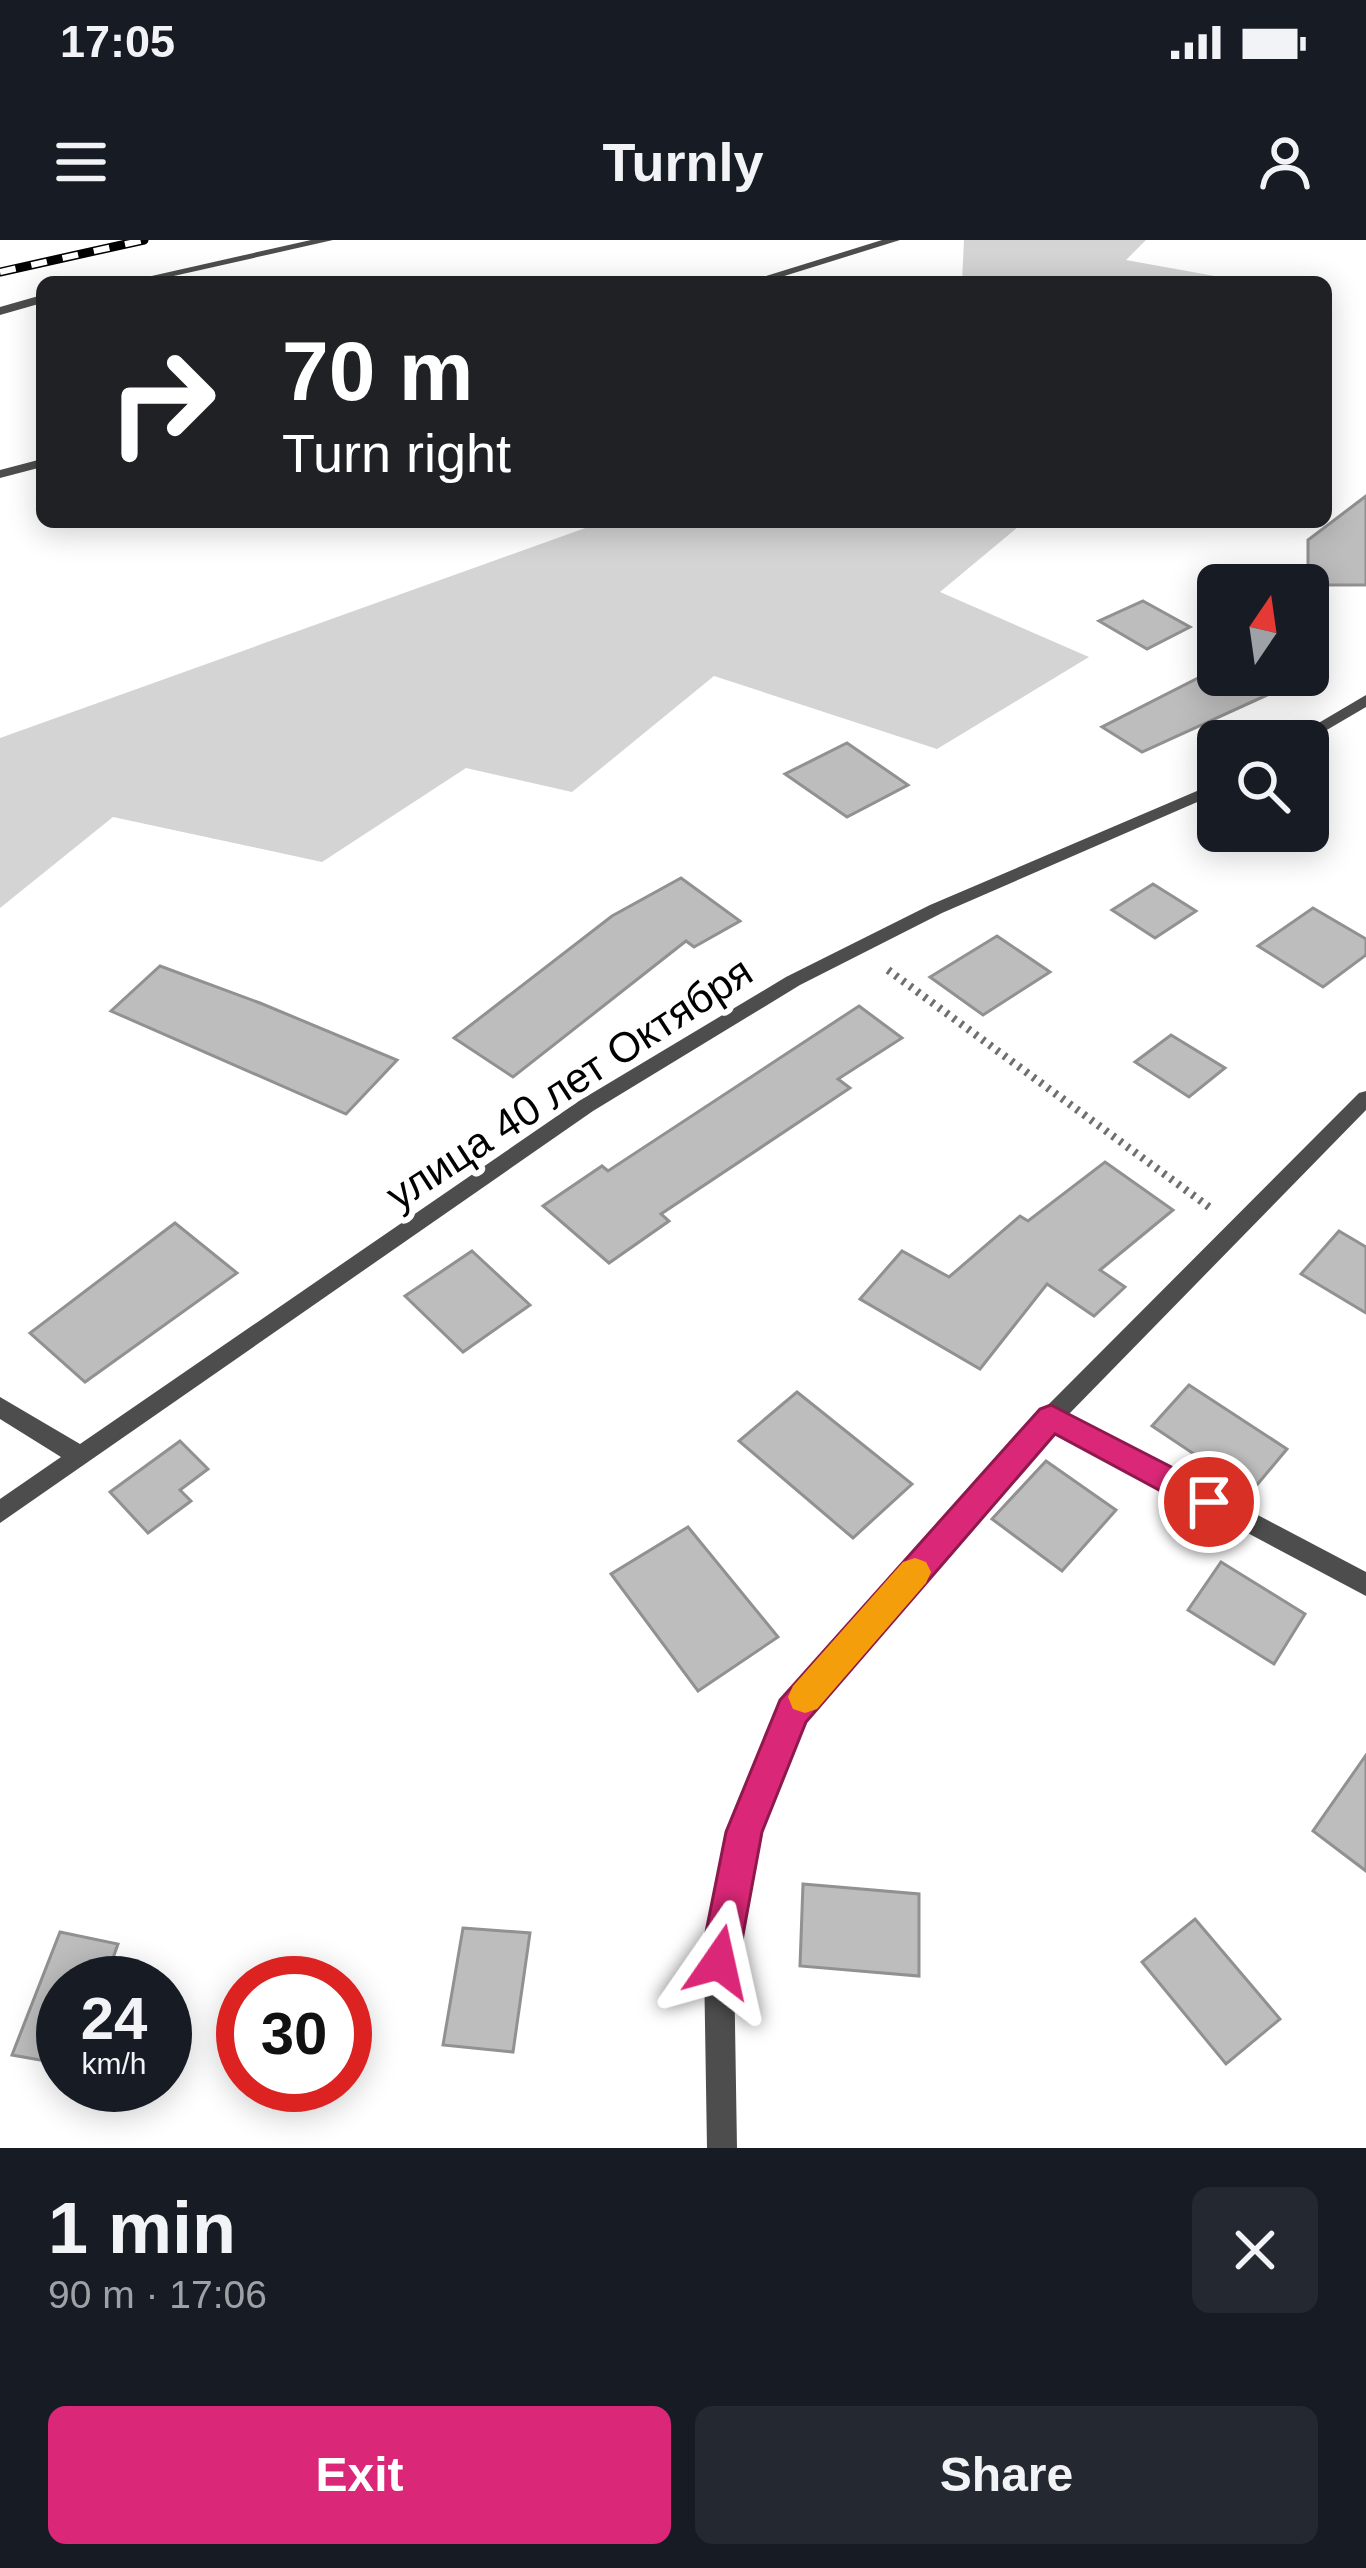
<!DOCTYPE html>
<html lang="en">
<head>
<meta charset="utf-8">
<style>
	body { margin:0; font-family:Helvetica,sans-serif; background:#242831; color:#f1f3f6; height:100vh; display:flex; flex-direction:column; font-size:45px; white-space:nowrap }
	* { box-sizing:border-box; margin:0 }
	p { font-size:39px; color:#9ea1a6 }
	.icon { flex:none; width:66px; height:66px; fill:none; stroke:currentColor; stroke-width:2; stroke-linecap:round; stroke-linejoin:round }
	.map { position:relative; height:1908px; overflow:hidden }
	.drawer { display:flex; flex-direction:column; background:#171b24; flex:1 }
	.drawer>* { flex:none }
	.hud { position:absolute; left:36px; top:36px; width:1296px; height:252px; border-radius:18px; box-shadow:0 6px 30px #0003; background:#202124; color:#fff; overflow:hidden }
	.needle { width:78px; rotate:13deg }
	.fabs { position:absolute; left:1197px; top:324px; display:grid; gap:24px }
	.fabs a { display:grid; place-items:center; width:132px; height:132px; border-radius:18px; background:#171b24; box-shadow:0 6px 30px #0003; font-size:60px }
	.speed { position:absolute; left:36px; top:1716px; display:flex; gap:24px; font-size:60px; font-weight:700; text-align:center }
	.speed>* { display:grid; place-content:center; width:156px; height:156px; border-radius:50%; background:#171b24; box-shadow:0 6px 30px #0003; line-height:1 }
	.speed small { font-size:30px; font-weight:400 }
	.speed .limit { border:18px solid #d22; background:#fff; color:#111 }
	.pin { position:absolute; display:grid; place-items:center; width:102px; height:102px; color:#fff; margin:-51px; border:6px solid #fff; border-radius:50%; box-shadow:0 3px 12px #0007 }
	.me { position:absolute; width:132px; margin:-66px; rotate:11deg; stroke-linejoin:round; filter:drop-shadow(0 0 9px #0008) }
	.turn { display:flex; align-items:center; gap:42px; height:252px; padding:0 48px; font-size:54px }
	.turn .icon { width:156px; height:156px; stroke-width:2.5 }
	.turn b { display:block; font-size:84px; line-height:102px }
	.round { display:grid; place-items:center; flex:none; width:126px; height:126px; border-radius:18px; background:#242831 }
	.head { display:flex; align-items:center; justify-content:space-between; height:204px; padding:0 48px }
	h1 { font-size:72px; font-weight:600; line-height:90px }
	.action { display:flex; gap:24px; margin-top:auto; padding:24px 48px }
	.action a { flex:1; height:138px; border-radius:18px; background:#db2777; color:#fff; font-size:48px; font-weight:600; line-height:138px; text-align:center }
	.action a+a { background:#242831; color:#f1f3f6 }
	.status { display:flex; justify-content:space-between; align-items:center; height:84px; padding:0 60px; background:#171b24; direction:ltr }
	.status svg { height:33px; fill:currentColor }
	header { display:flex; justify-content:space-between; align-items:center; height:156px; padding:0 48px; background:#171b24; font-size:54px; font-weight:600 }
	.map>svg:first-child { display:block }
	.green { fill:#d4d4d4 }
	.building { fill:#bdbdbd; stroke:#919191; stroke-width:3 }
	.lines { fill:none; stroke-linecap:round; stroke-linejoin:round }
	.path { stroke:#6f6f6f; stroke-width:8; stroke-dasharray:3 6; stroke-linecap:butt }
	.minor { fill:#4d4d4d; fill-rule:evenodd }
	.rail-casing { stroke:#000; stroke-width:9 }
	.rail { stroke:#fff; stroke-width:6; stroke-dasharray:16; stroke-linecap:butt }
	.route { fill:#db2777; stroke:#8e194d; stroke-width:3 }
	.slow { fill:#f59e0b }
	.labels { text-anchor:middle; dominant-baseline:central; stroke-width:12; stroke-linejoin:round; paint-order:stroke }
	.street-label { font-size:42px; fill:#000; stroke:#fff }
</style>
</head>
<body>
<div class="status"><b>17:05</b><svg viewBox="0 0 49 12"><path d="M0 12V9h3v3zM5 12V6h3v6zM10 12V3h3v9zM15 12V0h3v12zM26 1h20v11H26zM47 4h2v5h-2z"/></svg></div>
<header><svg class="icon" aria-label="menu" viewBox="0 0 24 24"><path d="M4 6h16M4 12h16M4 18h16"/></svg>Turnly<svg class="icon" aria-label="person" viewBox="0 0 24 24"><circle cx="12" cy="8" r="4"/><path d="M4 21q1-7 8-7t8 7"/></svg></header>
<div class="map">
<svg width="1366" height="1908" viewBox="0 0 1366 1908">
	<rect width="100%" height="100%" fill="#fff"/>
	<!-- green -->
	<g class="green">
		<polygon points="964,0 1146,0 1126,20 1220,37 1214,42 962,42"/>
		<polygon points="602,282 1024,282 940,352 1089,417 937,509 714,436 572,552 466,528 322,622 113,577 0,668 0,498"/>
	</g>
	<!-- building -->
	<g class="building">
		<polygon points="1366,256 1366,345 1308,345 1308,300"/>
		<polygon points="1143,361 1190,387 1147,409 1099,381"/>
		<polygon points="1204,435 1311,435 1142,512 1102,487"/>
		<polygon points="847,503 908,545 847,577 785,534"/>
		<polygon points="681,638 740,681 694,707 686,701 513,837 454,798 612,676"/>
		<polygon points="1153,644 1196,671 1155,698 1112,670"/>
		<polygon points="1313,668 1366,699 1366,715 1323,747 1258,706"/>
		<polygon points="997,696 1050,732 983,775 930,737"/>
		<polygon points="160,726 260,763 397,820 346,874 111,771"/>
		<polygon points="859,766 902,798 838,839 850,848 661,974 669,981 609,1023 543,966 602,926 608,931"/>
		<polygon points="1171,795 1225,828 1189,857 1135,822"/>
		<polygon points="1105,922 1173,970 1100,1030 1125,1047 1094,1076 1047,1044 980,1129 860,1059 902,1011 949,1037 1020,976 1028,981"/>
		<polygon points="175,983 237,1033 85,1142 30,1093"/>
		<polygon points="1339,991 1366,1007 1366,1073 1301,1034"/>
		<polygon points="472,1011 530,1065 463,1112 405,1056"/>
		<polygon points="1189,1145 1287,1209 1251,1252 1152,1186"/>
		<polygon points="797,1152 912,1244 853,1298 739,1201"/>
		<polygon points="180,1201 208,1229 180,1250 191,1261 148,1293 110,1252"/>
		<polygon points="1046,1221 1116,1270 1062,1331 992,1279"/>
		<polygon points="688,1287 778,1397 698,1451 611,1334"/>
		<polygon points="1221,1322 1305,1374 1274,1424 1188,1370"/>
		<polygon points="1366,1515 1366,1631 1313,1591"/>
		<polygon points="803,1644 919,1654 919,1736 800,1726"/>
		<polygon points="1195,1679 1280,1779 1226,1824 1142,1722"/>
		<polygon points="463,1688 530,1693 513,1812 443,1805"/>
		<polygon points="60,1692 118,1704 104,1743 63,1743 63,1824 12,1815"/>
	</g>
	<g class="lines">
		<!-- path -->
		<polyline class="path" points="888,730 1209,967"/>
		<!-- minor -->
		<g class="minor">
			<polygon points="311,0 333,0 147,42 125,42"/>
			<polygon points="882,0 900,0 765,42 747,42"/>
			<polygon points="42,55 42,63 0,75 0,67"/>
			<polygon points="42,219 42,227 0,238 0,230"/>
			<polygon points="1366,455 1366,467 1308,501 1288,501"/>
			<polygon points="1218,542 1218,553 942,673 800,745 593,871 0,1283 0,1259 61,1217 0,1179 0,1157 80,1204 579,861 786,737 930,665"/>
			<polygon points="1366,851 1366,870 1068,1175 1366,1332 1366,1356 1054,1190 803,1479 758,1592 734,1722 737,1908 707,1908 704,1722 730,1592 784,1462 1043,1170 1359,853"/>
		</g>
		<!-- rail casing -->
		<g class="rail-casing">
			<polyline id="rail" points="0,32 144,0"/>
		</g>
		<!-- rail -->
		<use href="#rail" class="rail"/>
	</g>
	<!-- route -->
	<polygon class="route" points="1051,1165 1220,1252 1224,1262 1220,1271 1198,1271 1055,1194 806,1482 762,1592 738,1722 732,1736 719,1741 705,1736 700,1722 726,1592 780,1460 1040,1169"/>
	<!-- slow -->
	<polygon class="slow" points="915,1318 926,1322 931,1332 926,1343 817,1469 805,1473 793,1469 788,1457 793,1446 903,1322"/>
	<g class="labels">
		<!-- street labels -->
		<g class="street-label">
			<text transform="translate(569 843) rotate(-33)">улица 40 лет Октября</text>
		</g>
	</g>
</svg>
<div class="fabs">
<a><svg class="needle" viewBox="-14 -14 28 28"><path d="M0-13l5 13h-10z" fill="#e53935"/><path d="M0 13l5-13h-10z" fill="#9ea1a6"/></svg></a>
<a><svg class="icon" aria-label="search" viewBox="0 0 24 24"><circle cx="10" cy="10" r="6"/><path d="M15 15l6 6"/></svg></a>
</div>
<div class="speed"><div>24<small>km/h</small></div><div class="limit">30</div></div>
<div class="pin" style="left:1209px;top:1262px;background:#d93025"><svg class="icon" aria-label="arrive" viewBox="0 0 24 24"><path d="M6 21V4h12l-3 4 3 4H6"/></svg></div>
<svg class="me" style="left:719px;top:1722px" viewBox="-20 -20 40 40"><path d="M0-17L14 15 0 8-14 15z" fill="#db2777" stroke="#fff" stroke-width="4"/></svg>
<div class="hud">
<div class="turn"><svg class="icon" aria-label="right" viewBox="0 0 24 24"><path d="M7 20v-9h11M14 6l5 5-5 5"/></svg><div><b>70 m</b>Turn right</div></div>
</div>
</div>
<section class="drawer">
<div class="head"><div><h1>1 min</h1><p>90 m · 17:06</p></div><a class="round"><svg class="icon" aria-label="close" viewBox="0 0 24 24"><path d="M6 6l12 12M18 6L6 18"/></svg></a></div>
<div class="action"><a>Exit</a><a>Share</a></div>
</section>
</body>
</html>
